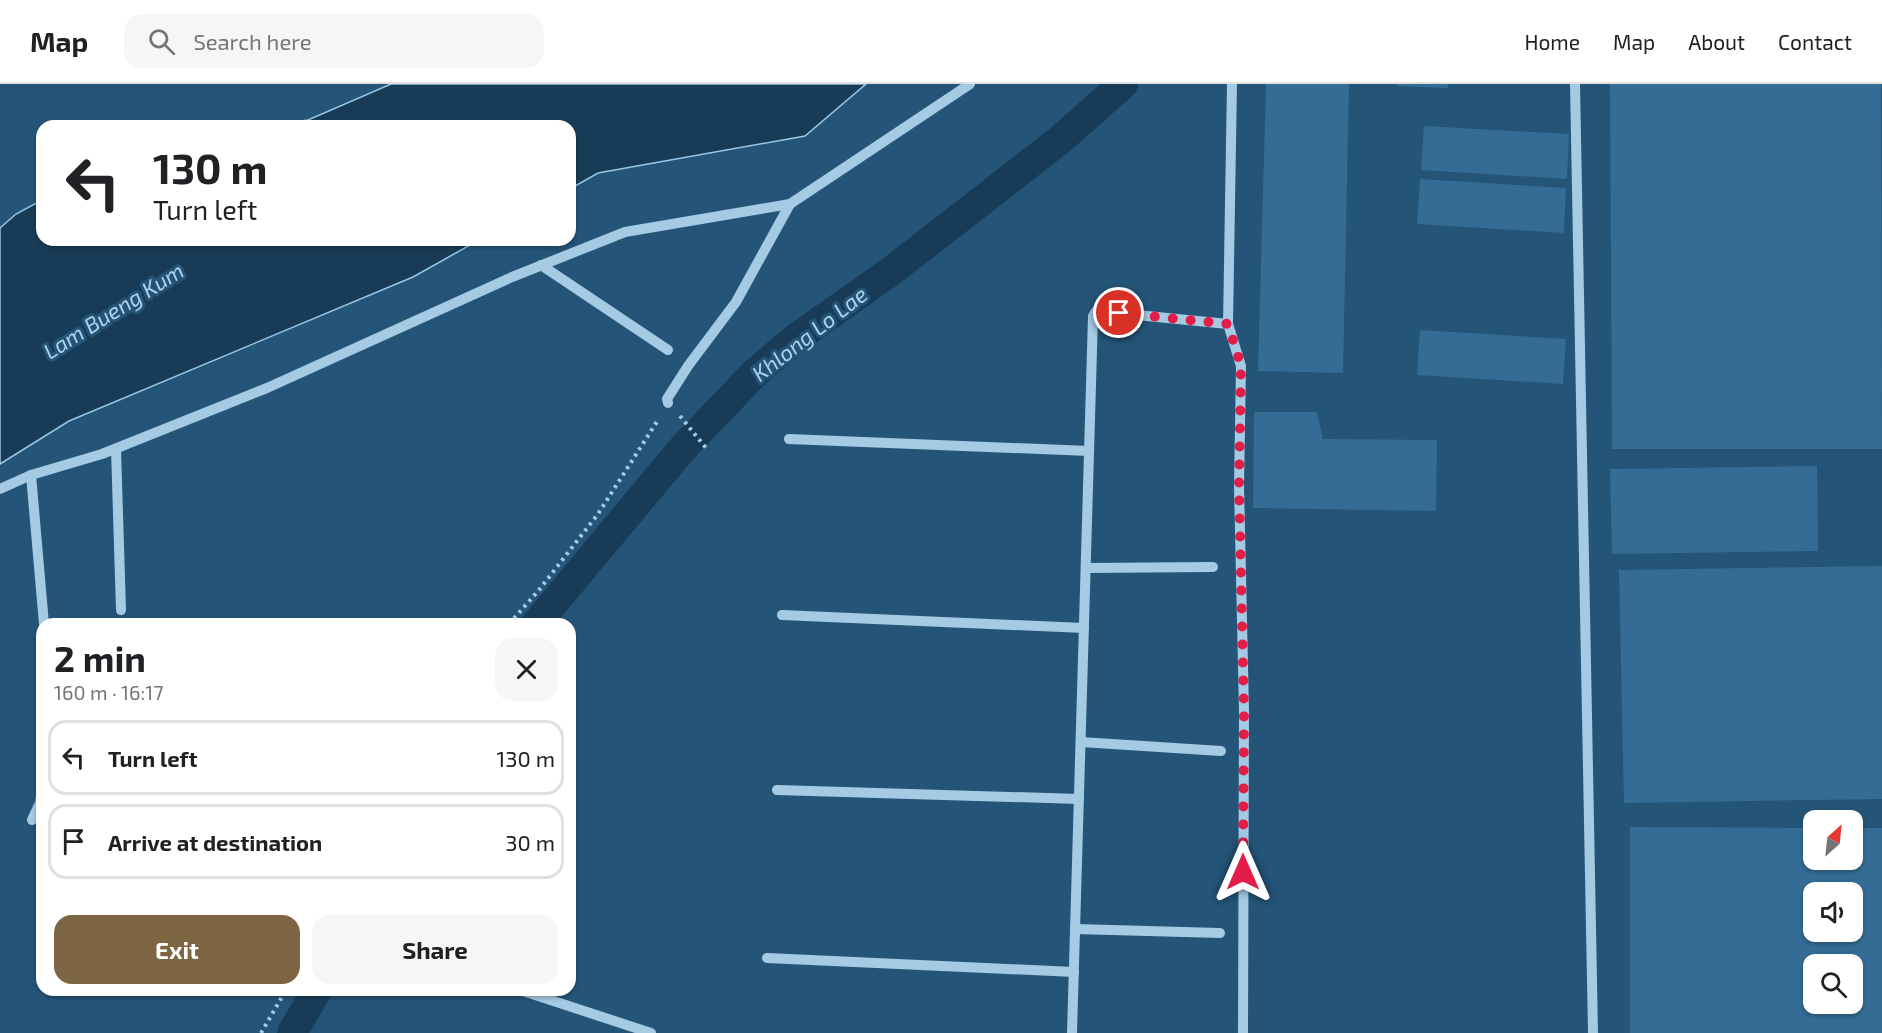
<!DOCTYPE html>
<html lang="en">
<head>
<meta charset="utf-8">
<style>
	body { margin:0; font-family:"Exo 2",sans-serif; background:#f6f6f6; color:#202124; height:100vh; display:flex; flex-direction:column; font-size:22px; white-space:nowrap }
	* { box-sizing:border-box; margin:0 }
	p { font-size:20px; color:#757577 }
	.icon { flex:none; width:33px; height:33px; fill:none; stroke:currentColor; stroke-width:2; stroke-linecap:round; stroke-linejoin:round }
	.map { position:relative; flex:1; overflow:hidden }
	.panel { position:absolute; left:36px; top:534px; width:540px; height:378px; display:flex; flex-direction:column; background:#fff; border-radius:18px; box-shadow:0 2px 4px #0004 }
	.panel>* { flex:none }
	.banner { position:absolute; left:36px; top:36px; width:540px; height:126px; border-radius:18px; box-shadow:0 2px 4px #0004; background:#fff; color:#202124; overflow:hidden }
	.needle { width:39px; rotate:27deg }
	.fabs { position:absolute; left:1803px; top:726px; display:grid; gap:12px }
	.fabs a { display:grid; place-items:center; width:60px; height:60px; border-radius:12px; background:#fff; box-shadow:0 2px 4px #0004; font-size:30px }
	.pin { position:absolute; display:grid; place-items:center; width:51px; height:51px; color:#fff; margin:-26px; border:3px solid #fff; border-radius:50%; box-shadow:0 2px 6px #0007 }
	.me { position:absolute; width:66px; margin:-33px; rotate:0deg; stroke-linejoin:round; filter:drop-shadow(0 0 4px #0008) }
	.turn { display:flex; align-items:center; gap:21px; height:126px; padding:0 18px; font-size:27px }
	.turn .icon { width:78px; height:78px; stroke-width:2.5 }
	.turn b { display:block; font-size:42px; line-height:51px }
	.round { display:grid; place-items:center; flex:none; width:63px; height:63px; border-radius:18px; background:#f6f6f6 }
	.summary { display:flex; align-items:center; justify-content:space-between; height:102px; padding:0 18px }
	h1 { font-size:36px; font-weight:700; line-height:45px }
	.action { display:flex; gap:12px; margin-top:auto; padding:12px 18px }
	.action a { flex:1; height:69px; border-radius:18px; background:#7d6443; color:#fff; font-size:24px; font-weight:700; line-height:69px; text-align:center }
	.action a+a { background:#f6f6f6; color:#202124 }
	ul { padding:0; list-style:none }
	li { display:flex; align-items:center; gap:18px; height:75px; margin:0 12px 9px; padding:0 6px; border:3px solid #e0e0e0; border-radius:18px }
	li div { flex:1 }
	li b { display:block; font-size:22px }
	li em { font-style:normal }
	header { display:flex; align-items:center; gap:36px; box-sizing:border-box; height:84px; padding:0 30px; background:#fff; border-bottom:2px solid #e0e0e0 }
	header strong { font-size:28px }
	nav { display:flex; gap:33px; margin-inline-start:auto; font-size:21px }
	.search { width:420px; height:54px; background:#f6f6f6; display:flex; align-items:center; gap:15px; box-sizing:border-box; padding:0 21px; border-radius:18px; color:#757577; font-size:22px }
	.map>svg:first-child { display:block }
	.water { fill:#183c58; stroke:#99c6e4; stroke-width:1.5 }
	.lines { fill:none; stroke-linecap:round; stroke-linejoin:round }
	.canal { stroke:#183c58; stroke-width:30 }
	.building { fill:#346c95; fill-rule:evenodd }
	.path { stroke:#a5cae3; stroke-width:4; stroke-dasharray:3 4.5; stroke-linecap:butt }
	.minor { stroke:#a5cae3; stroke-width:10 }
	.route { stroke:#e11d48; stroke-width:10; stroke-dasharray:0 18 }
	.labels { text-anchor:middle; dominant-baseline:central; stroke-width:6; stroke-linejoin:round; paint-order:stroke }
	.water-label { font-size:22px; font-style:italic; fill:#b0d3eb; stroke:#245478 }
</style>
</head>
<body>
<header>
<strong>Map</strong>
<div class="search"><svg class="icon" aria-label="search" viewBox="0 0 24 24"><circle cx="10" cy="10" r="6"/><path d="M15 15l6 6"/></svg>Search here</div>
<nav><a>Home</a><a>Map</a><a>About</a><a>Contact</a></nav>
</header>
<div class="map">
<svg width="1882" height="949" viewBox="0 0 1882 949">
	<rect width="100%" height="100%" fill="#245478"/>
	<!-- water -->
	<g class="water">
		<polygon points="391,0 866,0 805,52 598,89 570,105 570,42 261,42 308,36"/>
		<polygon points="42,116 42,156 479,156 413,193 69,337 0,380 0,144 16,130"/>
	</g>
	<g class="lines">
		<!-- canal -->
		<g class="canal">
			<polyline points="536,540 683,364 756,288 795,255 890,188 1061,55 1123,0"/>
			<polyline points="292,949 317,906"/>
		</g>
	</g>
	<!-- building -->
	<g class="building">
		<polygon points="1266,0 1349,0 1343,289 1258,287"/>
		<polygon points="1397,0 1448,0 1448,4 1397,2"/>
		<polygon points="1610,0 1881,0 1882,365 1612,365"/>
		<polygon points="1424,42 1569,50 1567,95 1421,86"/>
		<polygon points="1420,95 1566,104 1564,149 1417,140"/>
		<polygon points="1420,246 1566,255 1563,300 1417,291"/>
		<polygon points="1254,328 1317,328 1323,355 1437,356 1436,427 1253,424"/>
		<polygon points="1817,382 1818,467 1612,470 1610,385"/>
		<polygon points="1882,482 1882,715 1624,719 1619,486"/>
		<path d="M1630,743L1814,744V776H1852V744H1882V949H1630ZM1814,808H1852V848H1814ZM1814,880H1852V920H1814Z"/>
	</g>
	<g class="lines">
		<!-- path -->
		<g class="path">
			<polyline points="680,332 706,364"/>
			<polyline points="509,540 539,506 598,430 658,336"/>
			<polyline points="261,949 286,906"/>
		</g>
		<!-- minor -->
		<g class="minor">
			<polyline points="1575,0 1593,949"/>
			<polyline points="541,181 668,266"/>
			<polyline points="1228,240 1241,282 1239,402 1244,627 1243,949"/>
			<polyline points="668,319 667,315 688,282 736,218 790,120"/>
			<polyline points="789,355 1089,367"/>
			<polyline points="116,365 121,526"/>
			<polyline points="31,391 44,540"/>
			<polyline points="0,405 31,391 102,370 267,304 512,193 625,148 790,120 970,0"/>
			<polyline points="1086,484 1213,483"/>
			<polyline points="782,531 1084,544"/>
			<polyline points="1081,658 1221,667"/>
			<polyline points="777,706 1079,715"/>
			<polyline points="32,736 40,719 42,704"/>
			<polyline points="1075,845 1220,849"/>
			<polyline points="767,874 1074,888"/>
			<polyline points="520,906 651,949"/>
			<polyline points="1072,949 1093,232 1096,227 1228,240 1232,0"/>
		</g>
	</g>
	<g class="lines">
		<!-- route -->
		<polyline class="route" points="1119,229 1228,240 1241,282 1239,402 1244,627 1243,788"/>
	</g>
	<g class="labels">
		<!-- water labels -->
		<g class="water-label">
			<text transform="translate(113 226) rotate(-32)">Lam Bueng Kum</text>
			<text transform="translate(809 249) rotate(-38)">Khlong Lo Lae</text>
		</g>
	</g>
</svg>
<div class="fabs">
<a><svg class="needle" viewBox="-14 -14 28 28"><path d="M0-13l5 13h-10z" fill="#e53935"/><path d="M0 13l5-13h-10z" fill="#757577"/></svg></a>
<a><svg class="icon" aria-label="sound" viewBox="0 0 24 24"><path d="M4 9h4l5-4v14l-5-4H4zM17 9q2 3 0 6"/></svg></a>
<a><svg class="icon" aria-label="search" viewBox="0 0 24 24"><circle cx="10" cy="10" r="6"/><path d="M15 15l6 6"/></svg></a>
</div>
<div class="pin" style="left:1119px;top:229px;background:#d93025"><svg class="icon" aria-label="arrive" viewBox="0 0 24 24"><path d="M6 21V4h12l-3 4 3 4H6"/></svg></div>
<svg class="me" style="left:1243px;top:788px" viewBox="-20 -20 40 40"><path d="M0-17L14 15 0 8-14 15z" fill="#e11d48" stroke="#fff" stroke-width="4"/></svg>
<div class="banner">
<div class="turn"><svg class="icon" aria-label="left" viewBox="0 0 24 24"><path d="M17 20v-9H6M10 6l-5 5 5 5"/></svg><div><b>130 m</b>Turn left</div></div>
</div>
<section class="panel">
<div class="summary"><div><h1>2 min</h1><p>160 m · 16:17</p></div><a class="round"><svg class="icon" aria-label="close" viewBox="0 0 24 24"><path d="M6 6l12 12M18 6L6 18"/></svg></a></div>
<ul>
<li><svg class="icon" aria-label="left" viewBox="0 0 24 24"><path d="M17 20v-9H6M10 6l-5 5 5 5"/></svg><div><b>Turn left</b></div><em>130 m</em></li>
<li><svg class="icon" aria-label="arrive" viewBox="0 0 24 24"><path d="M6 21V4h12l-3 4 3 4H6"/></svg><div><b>Arrive at destination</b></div><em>30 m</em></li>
</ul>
<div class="action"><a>Exit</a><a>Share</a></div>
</section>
</div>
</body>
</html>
